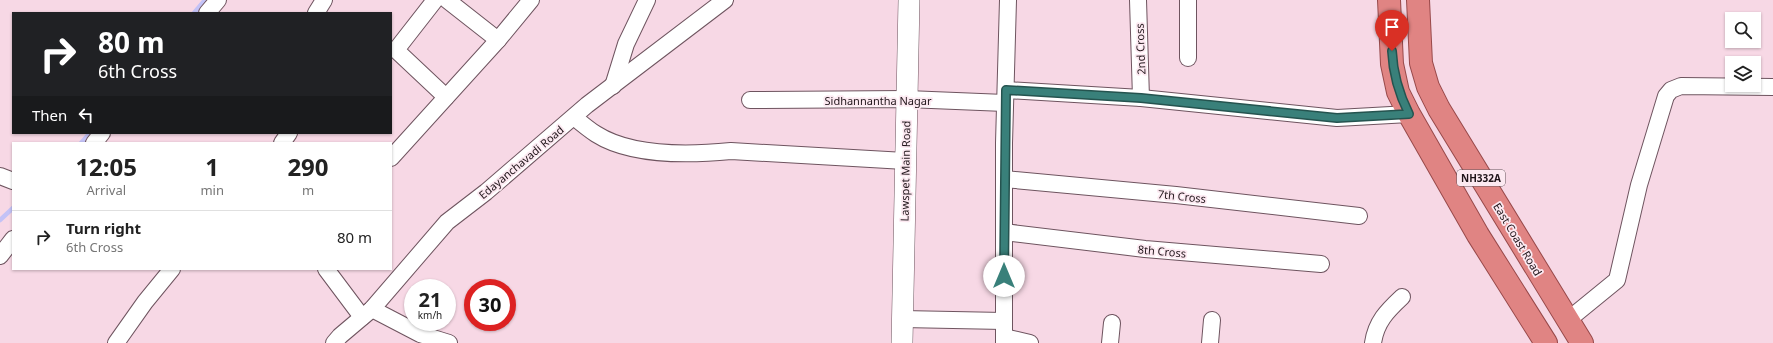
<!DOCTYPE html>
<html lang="en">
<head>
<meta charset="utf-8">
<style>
	body { margin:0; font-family:"Noto Sans",sans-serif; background:#f6f6f6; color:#222; height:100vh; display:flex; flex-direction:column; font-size:15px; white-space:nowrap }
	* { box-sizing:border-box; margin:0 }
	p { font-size:13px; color:#767676 }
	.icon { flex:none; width:22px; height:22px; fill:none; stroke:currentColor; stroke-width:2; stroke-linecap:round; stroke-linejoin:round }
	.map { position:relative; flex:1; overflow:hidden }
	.sheet { position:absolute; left:12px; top:142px; width:380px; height:128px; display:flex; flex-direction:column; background:#fff; border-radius:0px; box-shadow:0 1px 3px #0004 }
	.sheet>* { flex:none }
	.hud { position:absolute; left:12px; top:12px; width:380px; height:122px; border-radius:0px; box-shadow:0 1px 3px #0004; background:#202124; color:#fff; overflow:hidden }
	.fabs { position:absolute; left:1725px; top:12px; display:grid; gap:8px }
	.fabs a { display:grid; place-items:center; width:36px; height:36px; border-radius:0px; background:#fff; box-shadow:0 1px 3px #0004; font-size:20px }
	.speed { position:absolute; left:404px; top:279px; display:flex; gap:8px; font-size:20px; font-weight:700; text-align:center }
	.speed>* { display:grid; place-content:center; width:52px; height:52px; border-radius:50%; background:#fff; box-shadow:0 1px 3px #0004; line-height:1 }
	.speed small { font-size:10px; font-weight:400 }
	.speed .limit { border:6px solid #d22; background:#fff; color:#111 }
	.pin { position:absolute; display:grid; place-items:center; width:34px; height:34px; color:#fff; margin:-41px -17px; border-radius:50% 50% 50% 0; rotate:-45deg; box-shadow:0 0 4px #0007 }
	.pin .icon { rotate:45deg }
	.me { position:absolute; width:44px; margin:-22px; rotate:0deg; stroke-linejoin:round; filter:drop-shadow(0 0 3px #0008) }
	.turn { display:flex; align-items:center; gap:14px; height:84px; padding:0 20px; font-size:18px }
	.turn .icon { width:52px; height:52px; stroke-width:2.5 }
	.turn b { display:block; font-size:28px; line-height:34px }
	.then { display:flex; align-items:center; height:38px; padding:0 20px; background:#0003; gap:8px; font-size:15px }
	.eta { display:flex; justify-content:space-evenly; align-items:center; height:68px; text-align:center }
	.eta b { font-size:24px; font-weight:700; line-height:28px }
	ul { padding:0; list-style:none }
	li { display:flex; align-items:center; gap:12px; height:52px; padding:0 20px; border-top:1px solid #e0e0e0 }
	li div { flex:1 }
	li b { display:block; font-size:15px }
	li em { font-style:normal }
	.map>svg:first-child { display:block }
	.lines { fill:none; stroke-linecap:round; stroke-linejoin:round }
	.stream { stroke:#c3c2f6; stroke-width:4.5 }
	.minor-casing { stroke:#6e545f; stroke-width:18 }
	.tertiary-casing { stroke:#6e545f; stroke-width:22 }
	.trunk-casing { stroke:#98494a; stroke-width:24 }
	.minor { stroke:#fff; stroke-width:16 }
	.tertiary { stroke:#fff; stroke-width:21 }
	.trunk { stroke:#e08483; stroke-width:22 }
	.route-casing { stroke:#25534f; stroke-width:10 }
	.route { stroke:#39807a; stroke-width:7 }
	.labels { text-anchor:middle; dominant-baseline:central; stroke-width:3.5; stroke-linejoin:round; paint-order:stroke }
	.shield { fill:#fce9f1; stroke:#62555a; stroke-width:1 }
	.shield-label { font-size:10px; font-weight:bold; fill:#20151a }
	.street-label { font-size:11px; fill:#20151a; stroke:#fce9f1 }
</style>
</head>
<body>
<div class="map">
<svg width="1773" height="343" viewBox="0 0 1773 343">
	<rect width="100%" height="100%" fill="#f7d8e5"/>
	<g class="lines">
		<!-- stream -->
		<g class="stream">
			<polyline points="194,13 205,0"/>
			<polyline points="81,143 90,133"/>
			<polyline points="0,220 13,208"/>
		</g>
		<!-- minor casing -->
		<g class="minor-casing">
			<g id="minor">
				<polyline points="435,0 396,50 446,97"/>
				<polyline points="447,0 498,40"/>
				<polyline points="1138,0 1141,98"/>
				<polyline points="207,13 218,0"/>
				<polyline points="316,13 324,0"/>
				<polyline points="1188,58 1188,0"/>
				<polyline points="613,86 626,44 647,0"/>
				<polyline points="1006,90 1141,98 1337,118 1409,114"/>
				<polyline points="750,100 907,99 1005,103"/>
				<path d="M574,117C581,123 588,129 596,134C632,157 690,155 731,151L905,161"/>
				<polyline points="94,143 102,133"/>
				<polyline points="282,143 289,133"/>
				<polyline points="391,158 498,40 531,0"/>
				<polyline points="0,176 13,181"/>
				<polyline points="1004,179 1176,195 1359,216"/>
				<polyline points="1004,232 1145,249 1321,264"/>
				<polyline points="0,256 13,239"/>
				<polyline points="326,269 362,317"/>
				<polyline points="372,309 420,334 449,343"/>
				<polyline points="902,319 1004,321"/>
				<polyline points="1568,320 1617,280 1639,185 1666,96 1671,90 1681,86 1773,87"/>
				<polyline points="1004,337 1030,343"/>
				<polyline points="116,343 145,302 172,269"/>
				<polyline points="334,343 340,336 372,309 447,222 486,192 587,105 725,0"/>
				<polyline points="1004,343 1004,143 1008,0"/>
				<polyline points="1110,343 1112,323"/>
				<polyline points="1210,343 1212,320"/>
				<path d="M1373,343C1376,322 1387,311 1402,297"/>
			</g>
		</g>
		<!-- tertiary casing -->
		<g class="tertiary-casing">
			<polyline id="tertiary" points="902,343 909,0"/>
		</g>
		<!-- trunk casing -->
		<g class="trunk-casing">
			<g id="trunk">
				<polyline points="1389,0 1392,64 1398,92 1409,114 1478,235 1546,343"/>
				<polyline points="1418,0 1421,63 1428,87 1439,109 1582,343"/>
			</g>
		</g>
		<!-- minor -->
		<use href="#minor" class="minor"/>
		<!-- tertiary -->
		<use href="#tertiary" class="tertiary"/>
		<!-- trunk -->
		<use href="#trunk" class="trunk"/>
	</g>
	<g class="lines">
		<!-- route casing -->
		<g class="route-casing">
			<path id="route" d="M1004,276L1006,90L1141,98L1337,118L1409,114C1399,94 1393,74 1392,51"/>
		</g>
		<!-- route -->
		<use href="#route" class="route"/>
	</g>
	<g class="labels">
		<!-- shield labels -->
		<rect class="shield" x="1457" y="170" width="48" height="16" rx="3"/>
		<g class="shield-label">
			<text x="1481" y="178">NH332A</text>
		</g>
		<!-- street labels -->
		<g class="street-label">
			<text transform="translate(1140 49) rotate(-92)">2nd Cross</text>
			<text x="878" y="100">Sidhannantha Nagar</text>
			<text transform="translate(521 162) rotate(-40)">Edayanchavadi Road</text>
			<text transform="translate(905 171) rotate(-89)">Lawspet Main Road</text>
			<text transform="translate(1182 196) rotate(6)">7th Cross</text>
			<text transform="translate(1518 239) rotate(59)">East Coast Road</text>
			<text transform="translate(1162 251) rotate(5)">8th Cross</text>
		</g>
	</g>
</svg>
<div class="fabs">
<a><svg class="icon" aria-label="search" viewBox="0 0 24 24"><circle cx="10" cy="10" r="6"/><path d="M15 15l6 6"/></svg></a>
<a><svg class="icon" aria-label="layers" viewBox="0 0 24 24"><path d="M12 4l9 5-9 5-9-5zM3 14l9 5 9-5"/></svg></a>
</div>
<div class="speed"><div>21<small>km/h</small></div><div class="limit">30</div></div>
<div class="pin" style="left:1392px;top:51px;background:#d93025"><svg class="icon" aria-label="arrive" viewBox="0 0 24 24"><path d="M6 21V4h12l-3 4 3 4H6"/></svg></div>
<svg class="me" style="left:1004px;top:276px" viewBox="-20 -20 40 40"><circle r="19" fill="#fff"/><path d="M0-13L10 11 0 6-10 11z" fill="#39807a"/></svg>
<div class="hud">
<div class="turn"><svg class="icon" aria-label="right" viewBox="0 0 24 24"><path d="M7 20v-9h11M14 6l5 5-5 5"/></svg><div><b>80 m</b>6th Cross</div></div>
<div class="then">Then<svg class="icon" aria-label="left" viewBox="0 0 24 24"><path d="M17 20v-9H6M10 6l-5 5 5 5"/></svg></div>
</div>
<section class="sheet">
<div class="eta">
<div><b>12:05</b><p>Arrival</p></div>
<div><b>1</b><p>min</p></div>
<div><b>290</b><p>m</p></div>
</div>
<ul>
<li><svg class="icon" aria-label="right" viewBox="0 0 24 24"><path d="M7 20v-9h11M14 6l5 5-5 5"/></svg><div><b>Turn right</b><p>6th Cross</p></div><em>80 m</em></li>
</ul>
</section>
</div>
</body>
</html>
